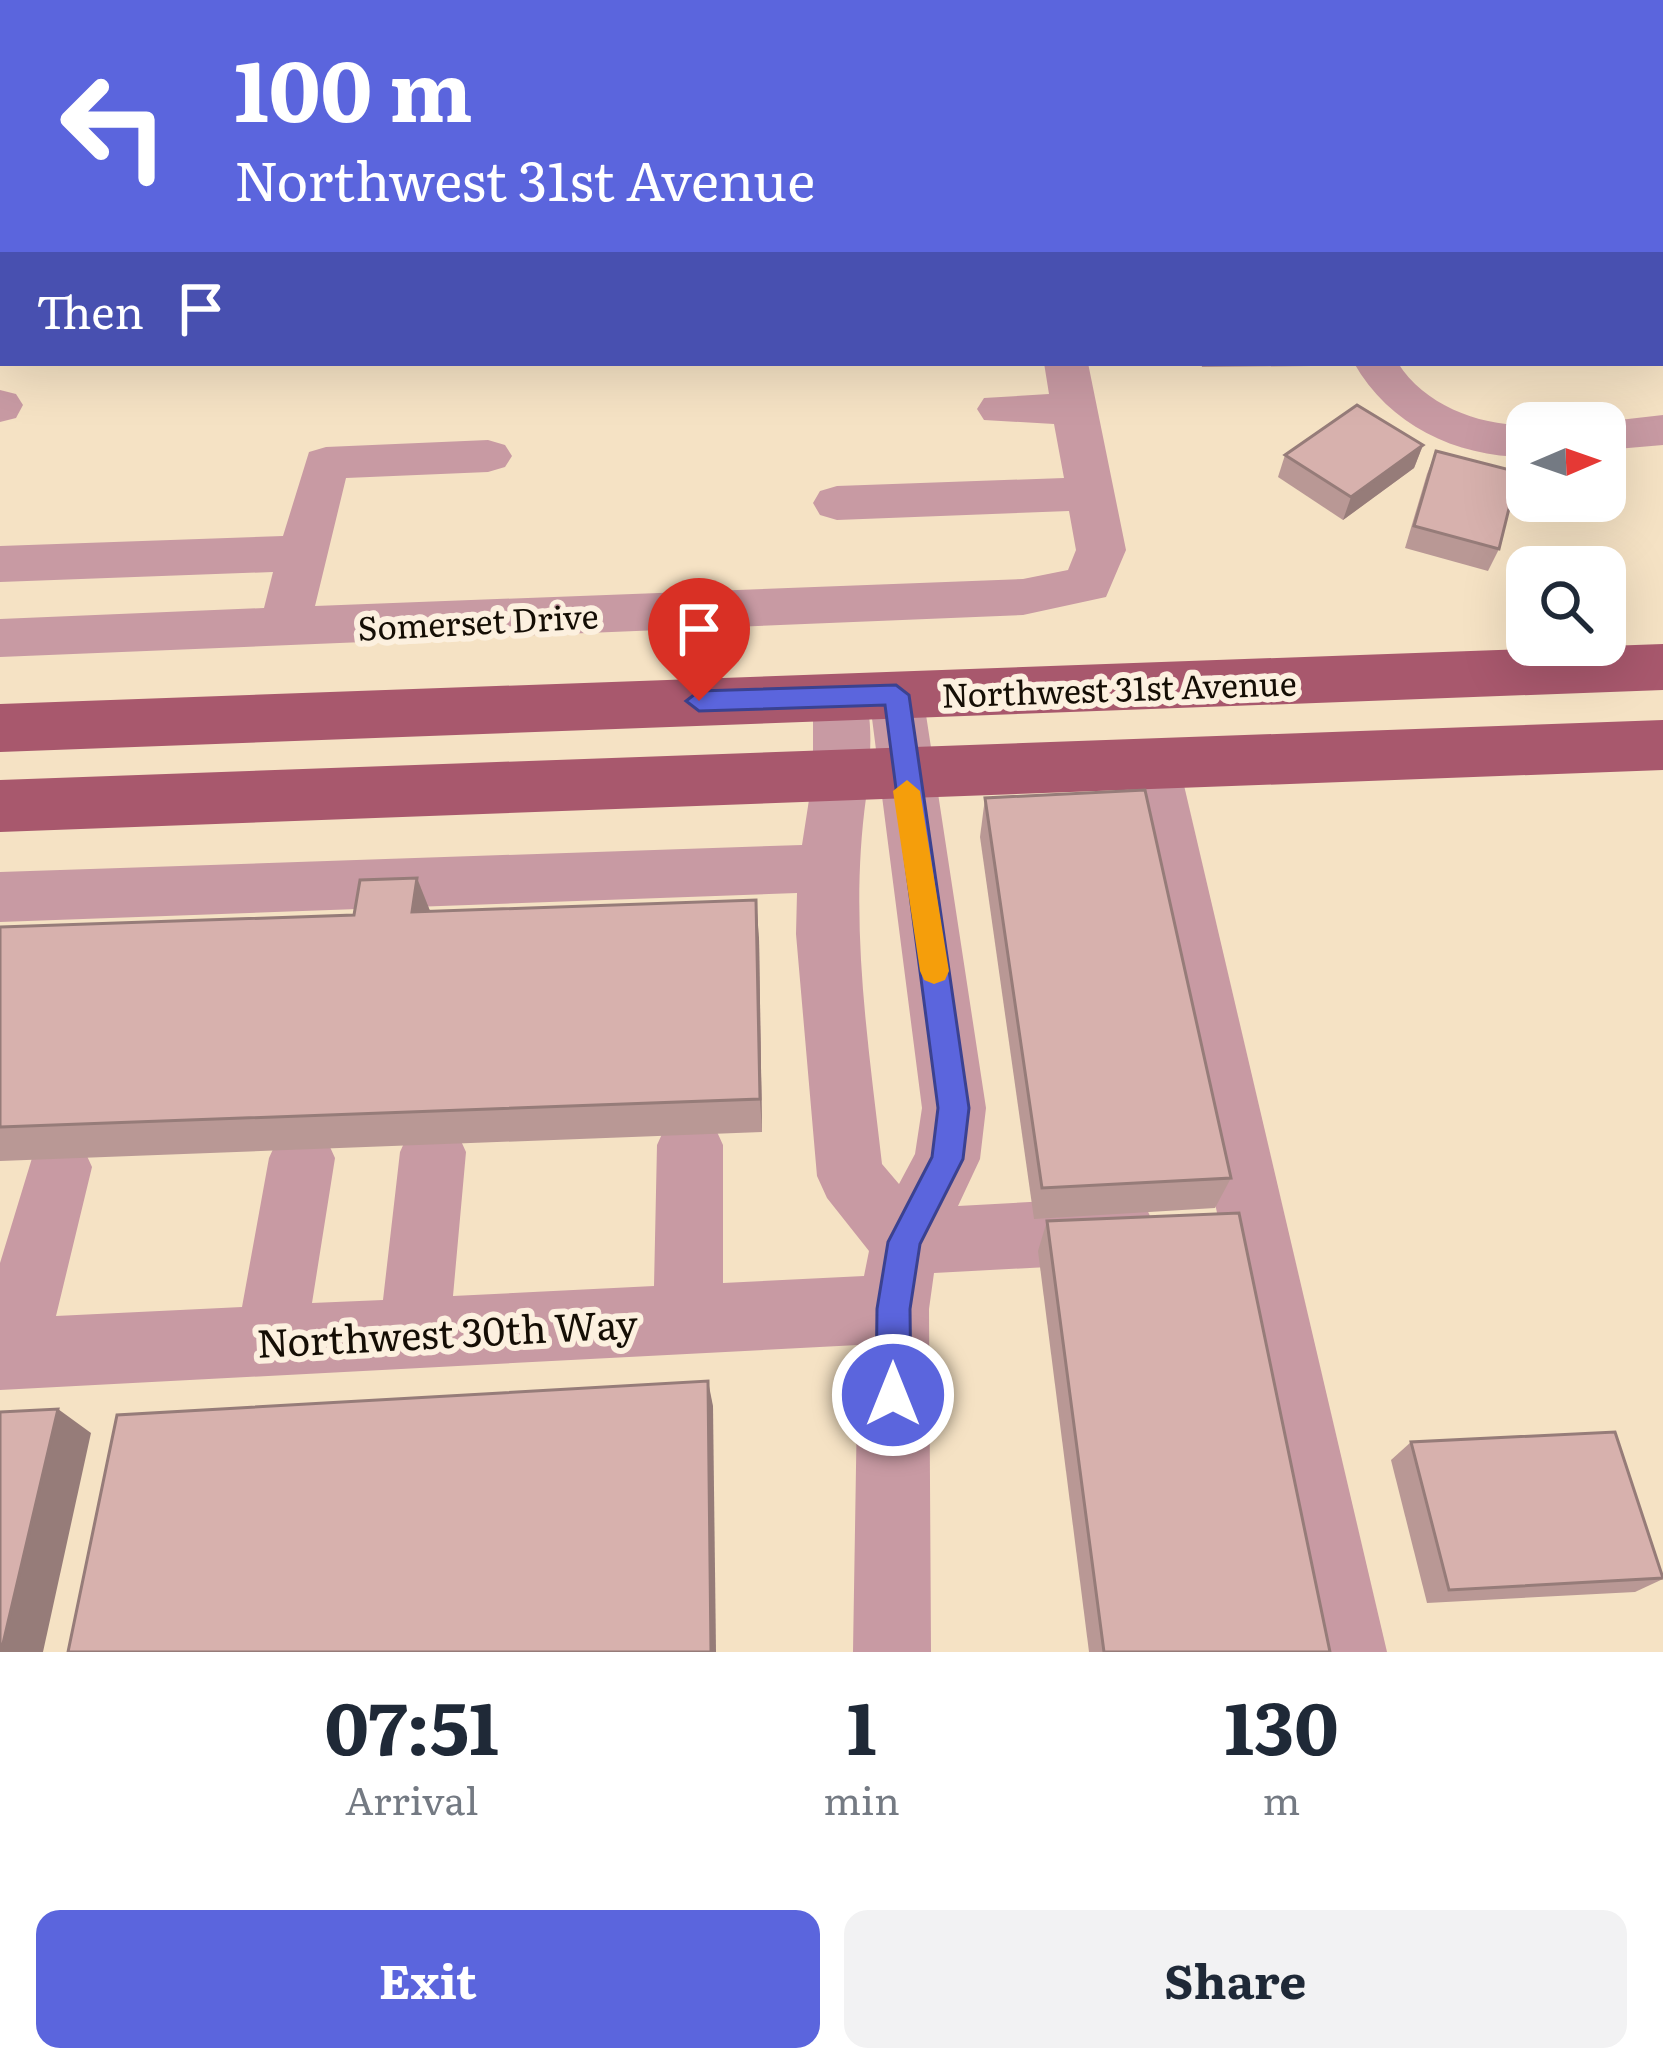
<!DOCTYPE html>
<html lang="en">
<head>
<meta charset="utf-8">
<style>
	body { margin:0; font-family:Literata,serif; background:#f2f2f3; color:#1f2937; height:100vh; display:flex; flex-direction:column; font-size:45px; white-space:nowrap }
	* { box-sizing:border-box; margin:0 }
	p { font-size:39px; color:#747a83 }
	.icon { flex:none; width:66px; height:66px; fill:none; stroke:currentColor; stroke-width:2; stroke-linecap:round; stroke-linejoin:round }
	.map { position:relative; height:1652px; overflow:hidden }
	.side { display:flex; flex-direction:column; background:#fff; flex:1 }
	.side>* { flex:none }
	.banner { position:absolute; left:0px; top:0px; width:1665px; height:366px; box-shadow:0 12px 48px #0002; background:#5b65dd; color:#fff; overflow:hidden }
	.needle { width:78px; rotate:88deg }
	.controls { position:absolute; left:1506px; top:402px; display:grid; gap:24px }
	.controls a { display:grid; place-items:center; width:120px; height:120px; border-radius:24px; background:#fff; box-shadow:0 12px 48px #0002; font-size:60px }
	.pin { position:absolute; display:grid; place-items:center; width:102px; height:102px; color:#fff; margin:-123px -51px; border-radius:50% 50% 50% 0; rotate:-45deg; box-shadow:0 0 12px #0007 }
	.pin .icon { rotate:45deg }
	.me { position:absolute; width:132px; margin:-66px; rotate:0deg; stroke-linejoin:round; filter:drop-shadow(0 0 9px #0008) }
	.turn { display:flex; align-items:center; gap:42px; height:252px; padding:0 36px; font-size:54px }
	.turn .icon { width:156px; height:156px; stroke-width:2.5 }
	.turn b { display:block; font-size:84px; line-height:102px }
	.then { display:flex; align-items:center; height:114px; padding:0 36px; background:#0003; gap:24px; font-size:45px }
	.eta { display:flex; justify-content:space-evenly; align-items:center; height:204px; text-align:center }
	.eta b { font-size:72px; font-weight:700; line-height:84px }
	.button { display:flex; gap:24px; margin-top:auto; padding:24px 36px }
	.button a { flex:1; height:138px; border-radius:24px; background:#5b65dd; color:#fff; font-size:48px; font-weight:700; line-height:138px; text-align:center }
	.button a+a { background:#f2f2f3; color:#1f2937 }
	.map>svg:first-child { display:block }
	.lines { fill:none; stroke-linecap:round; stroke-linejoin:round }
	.minor { fill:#c89aa3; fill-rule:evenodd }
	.major { fill:#a8586d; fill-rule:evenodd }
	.wall { fill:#b99895 }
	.shaded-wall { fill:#967c79 }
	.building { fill:#d7b1ad; stroke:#967c79; stroke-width:3 }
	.route { fill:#5b65dd; stroke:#3b4290; stroke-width:3 }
	.slow { fill:#f59e0b }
	.labels { text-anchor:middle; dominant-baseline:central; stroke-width:12; stroke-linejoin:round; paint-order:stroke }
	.street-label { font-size:33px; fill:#150e05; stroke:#fcf0df }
	.near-street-label { font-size:39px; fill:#150e05; stroke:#fcf0df }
</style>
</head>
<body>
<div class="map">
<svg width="1663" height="1652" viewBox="0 0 1663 1652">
	<rect width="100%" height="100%" fill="#f5e2c4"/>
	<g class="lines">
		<!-- minor -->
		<g class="minor">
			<polygon points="32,0 68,0 30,3"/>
			<polygon points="121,0 157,0 119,3"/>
			<polygon points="714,0 797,0 711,3"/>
			<polygon points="978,0 1014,0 1015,3 979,3"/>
			<rect x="1662" y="20" width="1" height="22"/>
			<rect x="0" y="54" width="3" height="22"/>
			<polygon points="3,129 3,159 0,160 0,130"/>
			<polygon points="0,300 3,300 0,327"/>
			<polygon points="1044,363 1088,363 1126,550 1106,597 1023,615 0,657 0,619 264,608 273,572 0,582 0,546 283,536 309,452 326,447 488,440 505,445 512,456 505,467 488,472 346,478 315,606 1023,579 1068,570 1076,550 1069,511 837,520 820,515 813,503 820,491 837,486 1064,478 1054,424 984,420 977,409 984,398 1049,394"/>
			<path d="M1354,363H1398C1424,405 1480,426 1527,425V457C1456,457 1389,425 1354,363Z"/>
			<polygon points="0,390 16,394 23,405 16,418 0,422"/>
			<polygon points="1663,415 1663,445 1605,450 1605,423 1593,423"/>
			<path d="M840,675L859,681C876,712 870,763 866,798C849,922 868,1041 882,1164L899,1184L915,1154L922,1108L869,695L877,681L896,675L915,681L923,695L986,1108L980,1159L958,1206L1122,1197L1146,1207L1156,1230L1146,1253L1122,1263L934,1273L929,1309L931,1652H853L858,1345L0,1390V1263L36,1145L59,1136L82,1145L92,1167L56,1316L242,1307L269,1158L279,1136L302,1127L325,1136L335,1158L312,1303L383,1300L400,1152L410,1130L433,1121L456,1130L466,1152L453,1296L654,1286L657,1145L667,1123L690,1115L713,1123L723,1145V1283L864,1276L869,1251L827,1198L817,1176L796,934L797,893L0,922V872L802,845L813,774V695L821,681Z"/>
			<polygon points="1151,742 1171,749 1179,764 1387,1652 1309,1652 1123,764 1131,749"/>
		</g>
		<!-- major -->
		<g class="major">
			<polygon points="1663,644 1663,690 0,752 0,704"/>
			<polygon points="1663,720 1663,770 0,832 0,780"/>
		</g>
	</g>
	<!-- wall -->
	<g class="wall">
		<polygon points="1131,0 1226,0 1230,3 1135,3"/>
		<polygon points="1236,0 1304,0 1304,3 1237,3"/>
		<polygon points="1305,0 1441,0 1440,3 1306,3"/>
		<polygon points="1458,0 1529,0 1528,3 1460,3"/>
		<polygon points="1201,363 1313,363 1312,366 1202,367"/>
		<polygon points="1423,445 1414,468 1343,520 1278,477 1285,455"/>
		<polygon points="1436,451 1499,549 1488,571 1405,548 1427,474"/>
		<polygon points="985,798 1231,1178 1215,1208 1034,1219 980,837"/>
		<polygon points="417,878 430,911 759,938 762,1132 0,1161 0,927 354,915"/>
		<polygon points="1047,1221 1330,1652 1089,1652 1038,1251"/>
		<polygon points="1411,1442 1663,1579 1635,1592 1427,1603 1391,1460"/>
	</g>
	<!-- shaded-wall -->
	<g class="shaded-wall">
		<polygon points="1423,445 1414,468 1343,520 1351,497"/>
		<polygon points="417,878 432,916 412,912"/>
		<polygon points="756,900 759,938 762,1132 760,1099"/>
		<polygon points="708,1381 713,1406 716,1652 711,1652"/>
		<polygon points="58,1409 91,1433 43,1652 1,1652"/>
	</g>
	<!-- building -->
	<g class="building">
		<polygon points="1161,0 1226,0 1230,3 1164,3"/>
		<polygon points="1357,405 1423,445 1351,497 1285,455"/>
		<polygon points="1436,451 1518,472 1499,549 1414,526"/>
		<polygon points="1145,790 1231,1178 1042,1188 985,798"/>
		<polygon points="417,878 412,912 756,900 760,1099 0,1127 0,927 354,915 360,880"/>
		<polygon points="1239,1213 1330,1652 1104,1652 1047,1221"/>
		<polygon points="708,1381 711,1652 68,1652 117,1415"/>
		<polygon points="58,1409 1,1652 0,1652 0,1412"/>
		<polygon points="1615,1432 1663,1578 1449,1590 1411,1442"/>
	</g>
	<!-- route -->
	<polygon class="route" points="896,685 909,695 969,1108 963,1159 920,1244 910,1309 911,1395 906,1407 893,1412 881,1407 876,1395 877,1309 888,1242 932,1157 938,1108 885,705 699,711 686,701 699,691"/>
	<!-- slow -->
	<polygon class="slow" points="907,780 920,791 949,971 945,980 934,984 924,980 920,971 893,791"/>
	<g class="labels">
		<!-- street labels -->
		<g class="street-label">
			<text transform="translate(478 620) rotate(-3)">Somerset Drive</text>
			<text transform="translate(1119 687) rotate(-2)">Northwest 31st Avenue</text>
		</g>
		<!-- near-street labels -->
		<g class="near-street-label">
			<text transform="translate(447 1331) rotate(-3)">Northwest 30th Way</text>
		</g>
	</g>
</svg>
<div class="controls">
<a><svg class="needle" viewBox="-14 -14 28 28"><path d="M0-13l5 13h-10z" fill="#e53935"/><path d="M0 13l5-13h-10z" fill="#747a83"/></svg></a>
<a><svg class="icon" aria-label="search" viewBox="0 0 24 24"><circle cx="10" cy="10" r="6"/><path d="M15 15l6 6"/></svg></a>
</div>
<div class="pin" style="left:699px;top:701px;background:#d93025"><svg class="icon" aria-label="arrive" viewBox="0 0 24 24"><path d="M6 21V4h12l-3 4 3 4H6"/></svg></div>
<svg class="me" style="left:893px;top:1395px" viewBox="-20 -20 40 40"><circle r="17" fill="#5b65dd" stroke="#fff" stroke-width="3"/><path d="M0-11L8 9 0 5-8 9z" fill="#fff"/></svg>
<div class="banner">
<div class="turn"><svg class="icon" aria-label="left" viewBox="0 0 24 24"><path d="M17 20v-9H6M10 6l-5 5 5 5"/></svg><div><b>100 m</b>Northwest 31st Avenue</div></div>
<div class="then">Then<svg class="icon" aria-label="arrive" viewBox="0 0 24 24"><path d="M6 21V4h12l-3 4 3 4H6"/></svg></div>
</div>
</div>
<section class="side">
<div class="eta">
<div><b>07:51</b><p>Arrival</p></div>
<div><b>1</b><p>min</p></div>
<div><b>130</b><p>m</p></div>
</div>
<div class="button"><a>Exit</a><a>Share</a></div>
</section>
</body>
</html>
